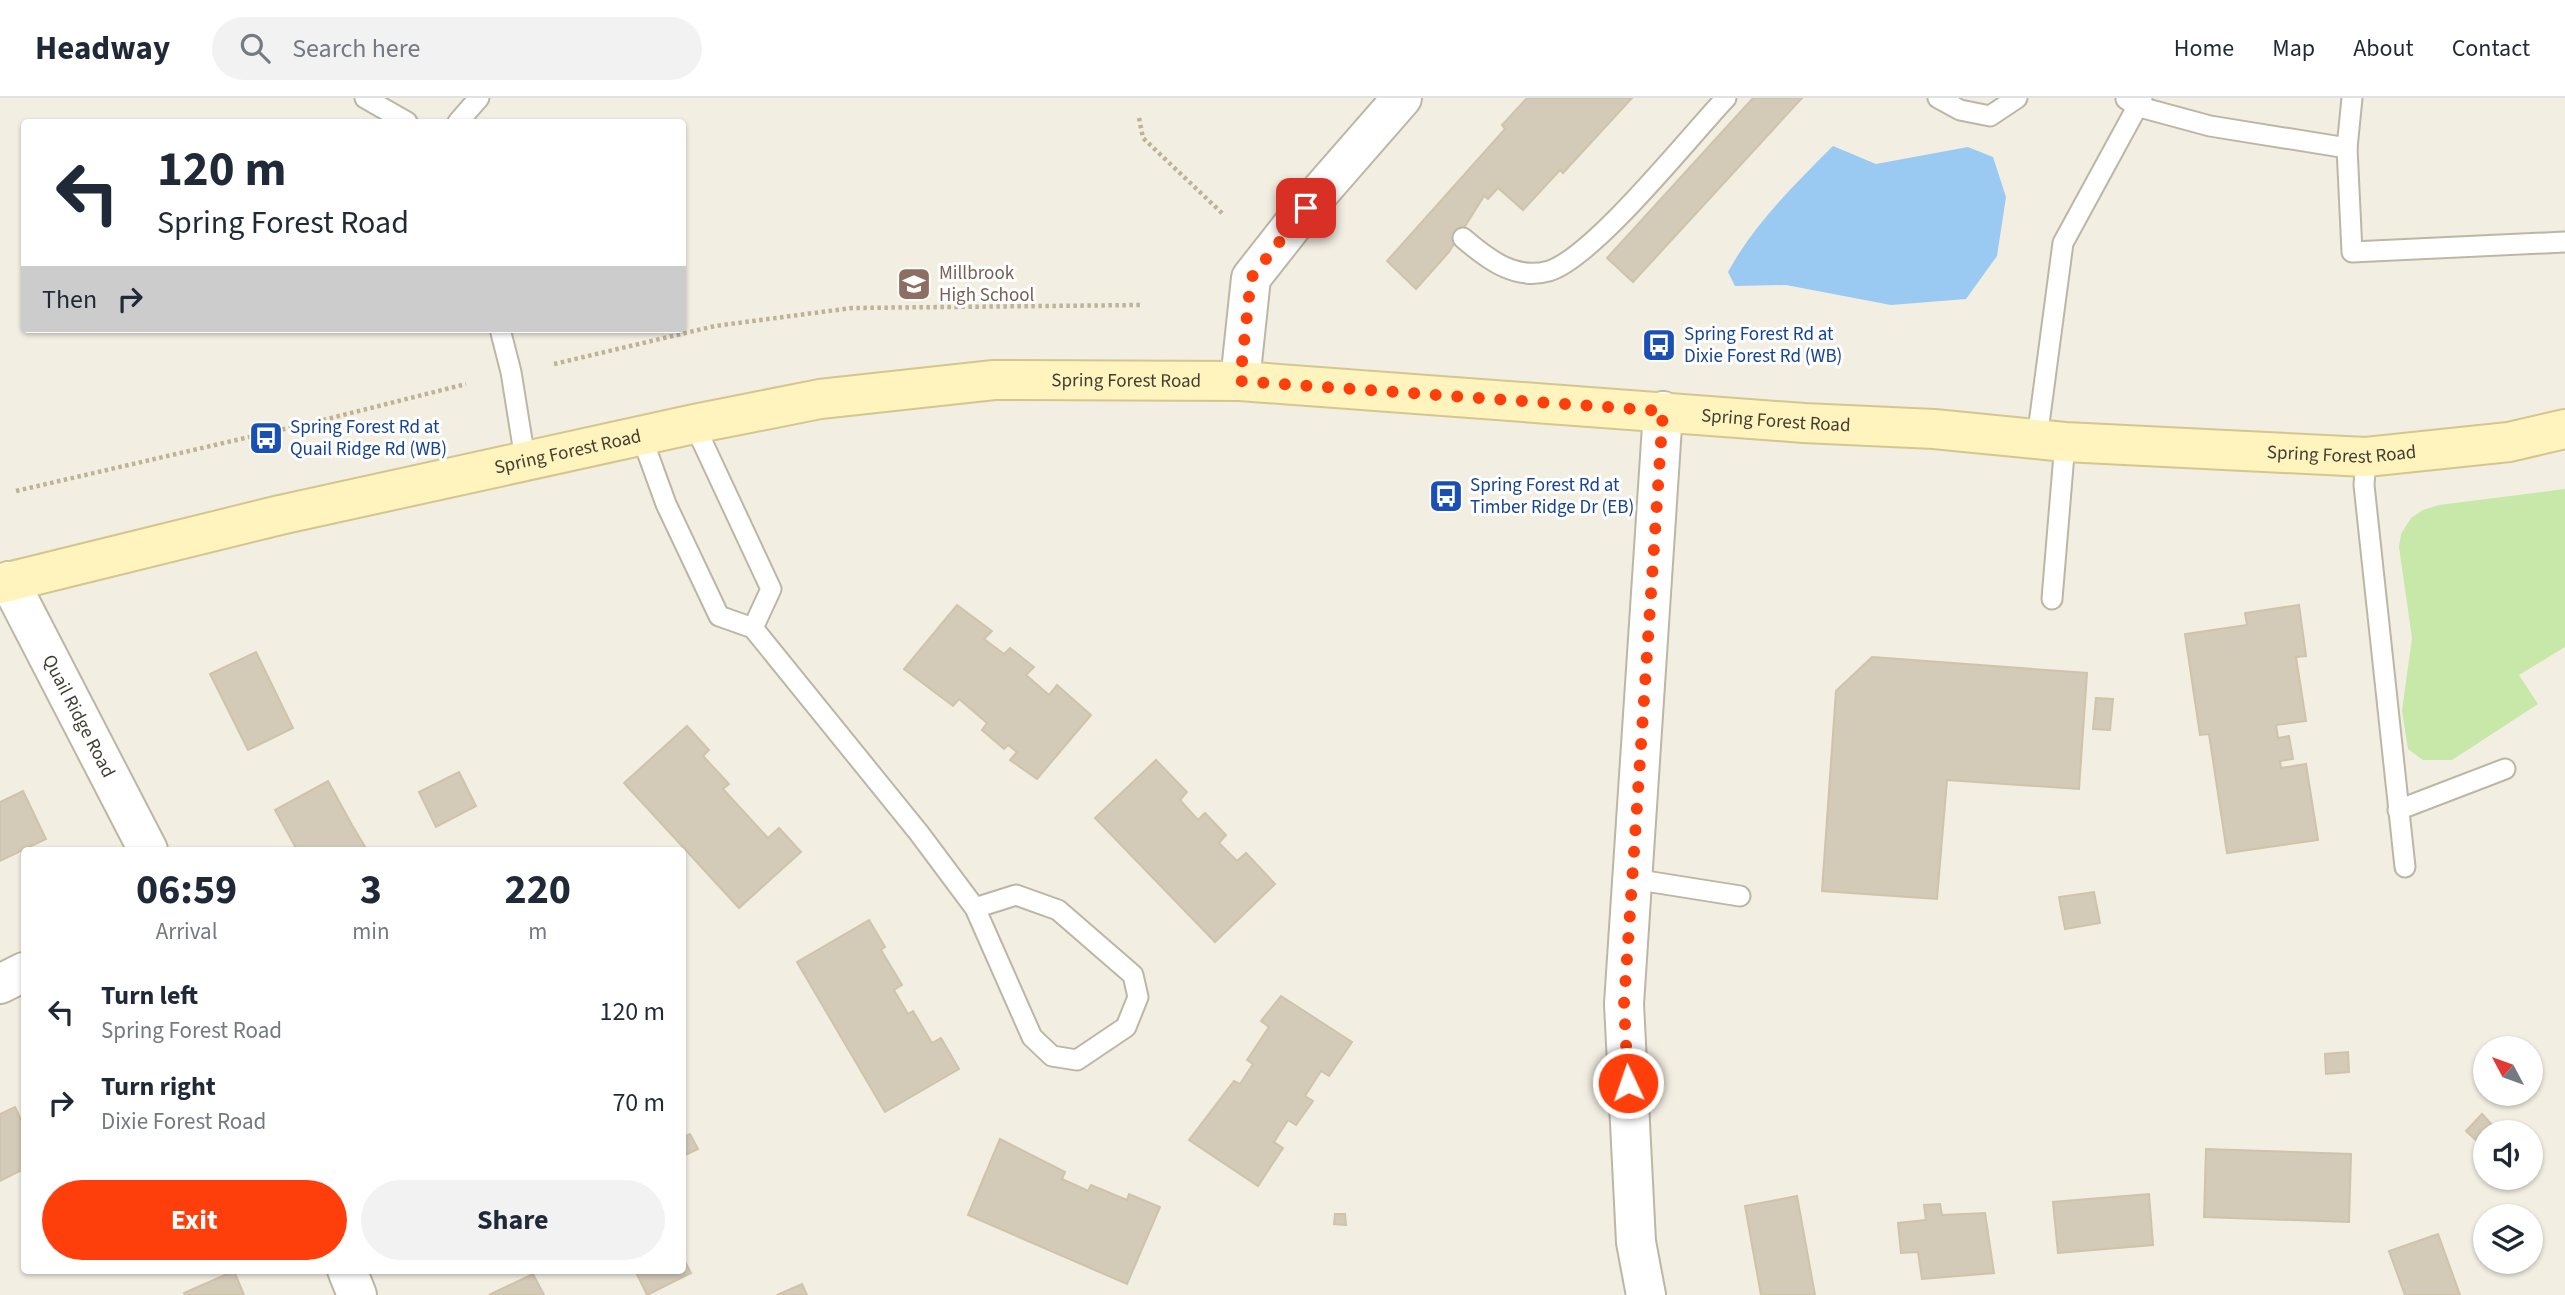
<!DOCTYPE html>
<html lang="en">
<head>
<meta charset="utf-8">
<style>
	body { margin:0; font-family:"Source Sans 3",sans-serif; background:#f2f2f3; color:#1f2937; height:100vh; display:flex; flex-direction:column; font-size:26px; white-space:nowrap }
	* { box-sizing:border-box; margin:0 }
	p { font-size:23px; color:#747a83 }
	.icon { flex:none; width:38px; height:38px; fill:none; stroke:currentColor; stroke-width:2; stroke-linecap:round; stroke-linejoin:round }
	.map { position:relative; flex:1; overflow:hidden }
	.panel { position:absolute; left:21px; top:749px; width:665px; height:427px; display:flex; flex-direction:column; background:#fff; border-radius:7px; box-shadow:0 2px 5px #0004 }
	.panel>* { flex:none }
	.hud { position:absolute; left:21px; top:21px; width:665px; height:214px; border-radius:7px; box-shadow:0 2px 5px #0004; background:#fff; color:#1f2937; overflow:hidden }
	.needle { width:46px; rotate:311deg }
	.fabs { position:absolute; left:2473px; top:938px; display:grid; gap:14px }
	.fabs a { display:grid; place-items:center; width:70px; height:70px; border-radius:50%; background:#fff; box-shadow:0 2px 5px #0004; font-size:35px }
	.pin { position:absolute; display:grid; place-items:center; width:60px; height:60px; color:#fff; margin:-30px; border-radius:14px; box-shadow:0 4px 10px #0006 }
	.me { position:absolute; width:77px; margin:-38px; rotate:357deg; stroke-linejoin:round; filter:drop-shadow(0 0 5px #0008) }
	.turn { display:flex; align-items:center; gap:24px; height:147px; padding:0 21px; font-size:32px }
	.turn .icon { width:91px; height:91px; stroke-width:2.5 }
	.turn b { display:block; font-size:49px; line-height:60px }
	.then { display:flex; align-items:center; height:66px; padding:0 21px; background:#0003; gap:14px; font-size:26px }
	.eta { display:flex; justify-content:space-evenly; align-items:center; height:119px; text-align:center }
	.eta b { font-size:42px; font-weight:700; line-height:49px }
	.primary-button { display:flex; gap:14px; margin-top:auto; padding:14px 21px }
	.primary-button a { flex:1; height:80px; border-radius:42px; background:#ff3f0b; color:#fff; font-size:28px; font-weight:700; line-height:80px; text-align:center }
	.primary-button a+a { background:#f2f2f3; color:#1f2937 }
	ul { padding:0; list-style:none }
	li { display:flex; align-items:center; gap:21px; height:91px; padding:0 21px }
	li div { flex:1 }
	li b { display:block; font-size:26px }
	li em { font-style:normal }
	header { display:flex; align-items:center; gap:42px; box-sizing:border-box; height:98px; padding:0 35px; background:#fff; border-bottom:2px solid #e0e1e3 }
	header strong { font-size:33px }
	nav { display:flex; gap:38px; margin-inline-start:auto; font-size:24px }
	.search { width:490px; height:63px; background:#f2f2f3; display:flex; align-items:center; gap:18px; box-sizing:border-box; padding:0 24px; border-radius:38px; color:#747a83; font-size:26px }
	.map>svg:first-child { display:block }
	.green { fill:#c7e8a8 }
	.water { fill:#9ac9f2 }
	.building { fill:#d3cab7; stroke:#cfc3aa; stroke-width:2 }
	.lines { fill:none; stroke-linecap:round; stroke-linejoin:round }
	.service-casing { stroke:#bdb6a4; stroke-width:23 }
	.minor-casing { stroke:#bdb6a4; stroke-width:42 }
	.tertiary-casing { stroke:#bdb6a4; stroke-width:42 }
	.secondary-casing { stroke:#d3c68f; stroke-width:42 }
	.path { stroke:#bfb395; stroke-width:4.5; stroke-dasharray:3.5 3.5; stroke-linecap:butt }
	.service { stroke:#fff; stroke-width:19 }
	.minor { stroke:#fff; stroke-width:38 }
	.tertiary { stroke:#fff; stroke-width:38 }
	.secondary { stroke:#fff3be; stroke-width:38 }
	.route { stroke:#ff3f0b; stroke-width:12; stroke-dasharray:0 21.6 }
	.labels { text-anchor:middle; dominant-baseline:central; stroke-width:6; stroke-linejoin:round; paint-order:stroke }
	.education-label { font-size:19px; fill:#785e54; stroke:#fff; text-anchor:start }
	.transit-label { font-size:19px; fill:#164399; stroke:#fff; text-anchor:start }
	.street-label { font-size:19px; fill:#433e32; stroke:#fff }
</style>
</head>
<body>
<header>
<strong>Headway</strong>
<div class="search"><svg class="icon" aria-label="search" viewBox="0 0 24 24"><circle cx="10" cy="10" r="6"/><path d="M15 15l6 6"/></svg>Search here</div>
<nav><a>Home</a><a>Map</a><a>About</a><a>Contact</a></nav>
</header>
<div class="map">
<svg width="2565" height="1197" viewBox="0 0 2565 1197">
	<rect width="100%" height="100%" fill="#f2eee2"/>
	<!-- green -->
	<polygon class="green" points="2565,391 2565,549 2519,577 2538,606 2452,662 2423,662 2408,651 2402,613 2412,540 2399,449 2401,436 2411,420 2423,412 2439,407"/>
	<!-- water -->
	<path class="water" d="M1833,48L1876,66L1968,49L1993,59L2006,99L1997,158L1966,201L1891,207L1786,187L1735,188L1728,174C1754,126 1795,86 1833,48Z"/>
	<!-- building -->
	<g class="building">
		<polygon points="1527,0 1632,0 1563,75 1560,72 1523,112 1498,90 1488,101 1484,98 1449,154 1416,191 1387,163 1505,31 1502,27"/>
		<polygon points="1753,0 1802,0 1633,184 1607,160"/>
		<polygon points="957,507 992,533 984,541 1004,556 1010,550 1034,569 1026,577 1049,597 1057,587 1091,617 1037,681 1010,662 1017,654 1008,647 1004,651 982,632 987,625 959,601 953,608 904,571"/>
		<polygon points="2299,507 2306,558 2296,559 2306,623 2276,627 2278,640 2289,638 2293,661 2280,663 2281,670 2306,666 2318,742 2227,755 2209,636 2200,637 2185,536 2247,527 2245,515"/>
		<polygon points="256,554 293,630 248,652 210,576"/>
		<polygon points="1872,559 2087,575 2079,691 1947,682 1937,801 1822,793 1836,593"/>
		<polygon points="2096,600 2113,601 2110,632 2093,631"/>
		<polygon points="687,628 709,652 703,658 729,686 723,691 768,740 779,730 801,754 739,810 624,685"/>
		<polygon points="1156,662 1187,694 1180,702 1198,722 1205,715 1226,737 1219,745 1237,763 1246,755 1275,786 1215,844 1095,720"/>
		<polygon points="459,674 476,708 436,729 419,694"/>
		<polygon points="328,683 352,727 367,752 297,752 275,712"/>
		<polygon points="23,693 46,741 0,763 0,704"/>
		<polygon points="2094,794 2100,825 2065,831 2059,799"/>
		<polygon points="869,822 885,849 881,852 902,887 894,892 908,916 913,913 932,945 941,940 959,971 885,1014 797,864"/>
		<polygon points="1281,898 1352,944 1329,978 1321,973 1305,998 1313,1003 1296,1027 1288,1022 1274,1044 1283,1050 1258,1088 1189,1042 1234,983 1240,986 1253,966 1247,962 1269,929 1261,923"/>
		<polygon points="2348,954 2349,974 2326,976 2325,956"/>
		<polygon points="15,1009 24,1028 24,1071 0,1083 0,1016"/>
		<polygon points="2482,1016 2495,1030 2485,1034 2480,1046 2466,1033"/>
		<polygon points="690,1036 698,1051 685,1057 682,1040"/>
		<polygon points="1000,1041 1065,1074 1062,1081 1084,1091 1088,1093 1091,1087 1127,1102 1129,1096 1160,1109 1127,1186 968,1117"/>
		<polygon points="2206,1051 2351,1056 2349,1124 2204,1119"/>
		<polygon points="2149,1096 2153,1147 2058,1155 2053,1104"/>
		<polygon points="1797,1098 1815,1197 1761,1197 1745,1108"/>
		<polygon points="1940,1106 1942,1117 1985,1115 1994,1175 1922,1181 1918,1154 1901,1155 1898,1125 1926,1122 1924,1107"/>
		<polygon points="1335,1116 1345,1116 1346,1127 1334,1126"/>
		<polygon points="2438,1136 2460,1197 2405,1197 2389,1153"/>
		<polygon points="682,1158 691,1175 647,1197 635,1172 682,1172"/>
		<polygon points="234,1173 244,1197 185,1197 184,1195"/>
		<polygon points="533,1176 544,1197 489,1197"/>
		<polygon points="802,1186 807,1197 777,1197"/>
	</g>
	<g class="lines">
		<!-- service casing -->
		<g class="service-casing">
			<g id="service">
				<polyline points="365,0 407,24"/>
				<polyline points="1938,0 1960,12 1990,18 2017,0"/>
				<polyline points="2126,1 2136,8 2210,28 2347,50 2352,0"/>
				<polyline points="458,24 479,0"/>
				<polyline points="2347,50 2352,154 2565,144"/>
				<path d="M1463,140C1486,160 1515,183 1549,173C1594,159 1689,39 1726,0"/>
				<polyline points="500,231 511,274 525,361"/>
				<polyline points="694,326 771,491 753,530"/>
				<polyline points="641,337 666,406 719,518 753,530 919,735 975,810 1032,939 1052,958 1077,962 1126,929 1138,899 1133,877 1058,812 1016,797 975,810"/>
				<polyline points="2037,341 2063,145 2142,0"/>
				<polyline points="2366,359 2364,387 2405,769"/>
				<polyline points="2052,501 2065,344"/>
				<polyline points="2398,712 2505,671"/>
				<polyline points="1633,781 1740,798"/>
			</g>
		</g>
		<!-- minor casing -->
		<g class="minor-casing">
			<g id="minor">
				<polyline points="0,886 24,874"/>
				<polyline points="1646,1197 1636,1144 1624,906 1663,313"/>
			</g>
		</g>
		<!-- tertiary casing -->
		<g class="tertiary-casing">
			<g id="tertiary">
				<polyline points="1240,283 1251,180 1306,110 1402,0"/>
				<path id="s1" d="M9,483L148,752"/>
				<polyline points="347,1172 357,1197"/>
			</g>
		</g>
		<!-- secondary casing -->
		<g class="secondary-casing">
			<g id="secondary">
				<path id="s2" d="M0,486L280,417L694,326L820,301L994,282L1240,283L1804,325L1934,331L2065,344L2366,359L2509,344L2565,331"/>
			</g>
		</g>
		<!-- path -->
		<g class="path">
			<polyline points="1139,20 1143,40 1224,117"/>
			<polyline points="554,266 715,228 852,210 1141,207"/>
			<polyline points="16,393 323,322 466,286"/>
		</g>
		<!-- service -->
		<use href="#service" class="service"/>
		<!-- minor -->
		<use href="#minor" class="minor"/>
		<!-- tertiary -->
		<use href="#tertiary" class="tertiary"/>
		<!-- secondary -->
		<use href="#secondary" class="secondary"/>
	</g>
	<g class="lines">
		<!-- route -->
		<polyline class="route" points="1306,110 1251,180 1240,283 1663,313 1624,906 1628,985"/>
	</g>
	<!-- icons -->
	<defs>
		<g id="school-square" transform="scale(1.75)"><rect x="-9" y="-9" width="18" height="18" rx="4" fill="#8d6e63" stroke="#fff"/><path d="M0-5L7-2L0 1L-7-2ZM-4 1L0 2.5L4 1V4Q0 6-4 4Z" fill="#fff"/></g>
		<g id="bus-square" transform="scale(1.75)"><rect x="-9" y="-9" width="18" height="18" rx="4" fill="#1a4fb4" stroke="#fff"/><path d="M-5-6H5V4H4V6H2V4H-2V6H-4V4H-5ZM-3.5-4V0h7V-4ZM-3.5 1.2v1.5H-2V1.2ZM2 1.2v1.5H3.5V1.2Z" fill="#fff"/></g>
	</defs>
	<g fill-rule="evenodd">
		<use href="#school-square" x="914" y="186"/>
		<use href="#bus-square" x="1659" y="247"/>
		<use href="#bus-square" x="266" y="340"/>
		<use href="#bus-square" x="1446" y="398"/>
	</g>
	<g class="labels">
		<!-- education labels -->
		<g class="education-label">
			<text x="939" y="175">Millbrook<tspan x="939" dy="22">High School</tspan></text>
		</g>
		<!-- transit labels -->
		<g class="transit-label">
			<text x="1684" y="236">Spring Forest Rd at<tspan x="1684" dy="22">Dixie Forest Rd (WB)</tspan></text>
			<text x="290" y="329">Spring Forest Rd at<tspan x="290" dy="22">Quail Ridge Rd (WB)</tspan></text>
			<text x="1470" y="387">Spring Forest Rd at<tspan x="1470" dy="22">Timber Ridge Dr (EB)</tspan></text>
		</g>
		<!-- street labels -->
		<g class="street-label">
			<text stroke="none"><textPath href="#s2" startOffset="1148">Spring Forest Road</textPath></text>
			<text stroke="none"><textPath href="#s2" startOffset="1799">Spring Forest Road</textPath></text>
			<text stroke="none"><textPath href="#s2" startOffset="583">Spring Forest Road</textPath></text>
			<text stroke="none"><textPath href="#s2" startOffset="2366">Spring Forest Road</textPath></text>
			<text stroke="none"><textPath href="#s1" startOffset="152">Quail Ridge Road</textPath></text>
		</g>
	</g>
</svg>
<div class="fabs">
<a><svg class="needle" viewBox="-14 -14 28 28"><path d="M0-13l5 13h-10z" fill="#e53935"/><path d="M0 13l5-13h-10z" fill="#747a83"/></svg></a>
<a><svg class="icon" aria-label="sound" viewBox="0 0 24 24"><path d="M4 9h4l5-4v14l-5-4H4zM17 9q2 3 0 6"/></svg></a>
<a><svg class="icon" aria-label="layers" viewBox="0 0 24 24"><path d="M12 4l9 5-9 5-9-5zM3 14l9 5 9-5"/></svg></a>
</div>
<div class="pin" style="left:1306px;top:110px;background:#d93025"><svg class="icon" aria-label="arrive" viewBox="0 0 24 24"><path d="M6 21V4h12l-3 4 3 4H6"/></svg></div>
<svg class="me" style="left:1628px;top:985px" viewBox="-20 -20 40 40"><circle r="17" fill="#ff3f0b" stroke="#fff" stroke-width="3"/><path d="M0-11L8 9 0 5-8 9z" fill="#fff"/></svg>
<div class="hud">
<div class="turn"><svg class="icon" aria-label="left" viewBox="0 0 24 24"><path d="M17 20v-9H6M10 6l-5 5 5 5"/></svg><div><b>120 m</b>Spring Forest Road</div></div>
<div class="then">Then<svg class="icon" aria-label="right" viewBox="0 0 24 24"><path d="M7 20v-9h11M14 6l5 5-5 5"/></svg></div>
</div>
<section class="panel">
<div class="eta">
<div><b>06:59</b><p>Arrival</p></div>
<div><b>3</b><p>min</p></div>
<div><b>220</b><p>m</p></div>
</div>
<ul>
<li><svg class="icon" aria-label="left" viewBox="0 0 24 24"><path d="M17 20v-9H6M10 6l-5 5 5 5"/></svg><div><b>Turn left</b><p>Spring Forest Road</p></div><em>120 m</em></li>
<li><svg class="icon" aria-label="right" viewBox="0 0 24 24"><path d="M7 20v-9h11M14 6l5 5-5 5"/></svg><div><b>Turn right</b><p>Dixie Forest Road</p></div><em>70 m</em></li>
</ul>
<div class="primary-button"><a>Exit</a><a>Share</a></div>
</section>
</div>
</body>
</html>
